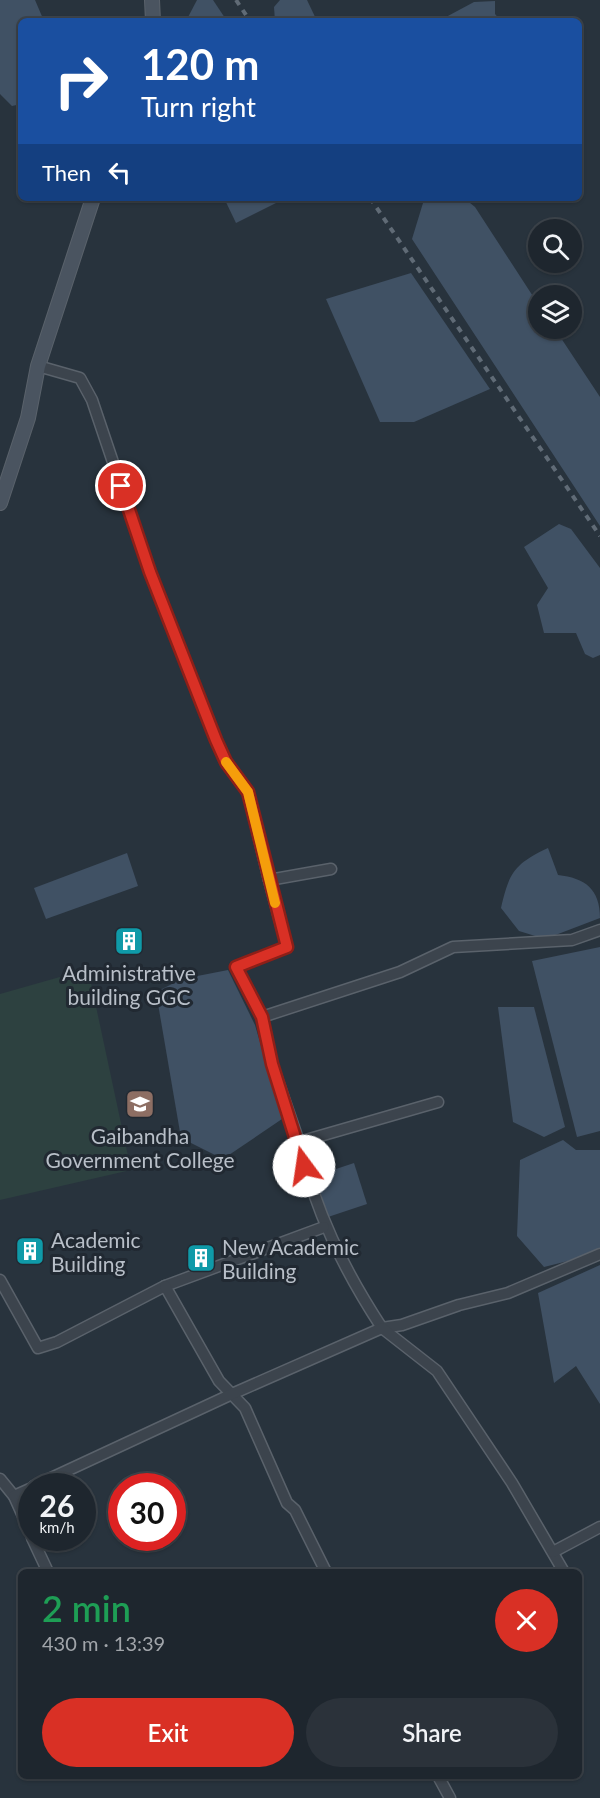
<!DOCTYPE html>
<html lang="en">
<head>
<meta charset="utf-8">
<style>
	body { margin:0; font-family:Lato,sans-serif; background:#2b323a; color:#f1f3f6; height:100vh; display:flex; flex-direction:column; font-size:22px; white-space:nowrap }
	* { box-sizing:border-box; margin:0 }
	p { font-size:20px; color:#a1a5aa }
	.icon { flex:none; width:33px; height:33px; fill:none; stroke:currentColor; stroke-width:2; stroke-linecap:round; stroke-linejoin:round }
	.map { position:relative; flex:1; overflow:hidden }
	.details { position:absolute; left:18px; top:1569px; width:564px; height:210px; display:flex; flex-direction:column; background:#1e262e; border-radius:9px; box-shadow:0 2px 4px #0004,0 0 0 2px #3c434a }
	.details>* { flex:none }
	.hud { position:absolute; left:18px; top:18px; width:564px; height:183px; border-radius:9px; box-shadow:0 2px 4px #0004,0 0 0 2px #3c434a; background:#1a4fa0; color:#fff; overflow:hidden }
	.buttons { position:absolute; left:528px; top:219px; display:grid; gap:12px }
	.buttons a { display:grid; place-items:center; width:54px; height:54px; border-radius:50%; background:#1e262e; box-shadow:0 2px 4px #0004,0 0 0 2px #3c434a; font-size:30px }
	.speed { position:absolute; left:18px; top:1473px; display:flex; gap:12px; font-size:30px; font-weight:700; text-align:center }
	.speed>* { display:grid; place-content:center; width:78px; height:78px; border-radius:50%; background:#1e262e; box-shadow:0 2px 4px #0004,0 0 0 2px #3c434a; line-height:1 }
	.speed small { font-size:15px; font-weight:400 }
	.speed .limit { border:9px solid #d22; background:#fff; color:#111 }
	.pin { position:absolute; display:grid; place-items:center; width:51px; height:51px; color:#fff; margin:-26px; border:3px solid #fff; border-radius:50%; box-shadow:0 2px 6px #0007 }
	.me { position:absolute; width:66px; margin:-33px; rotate:346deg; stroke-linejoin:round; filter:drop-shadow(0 0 4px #0008) }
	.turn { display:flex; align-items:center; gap:21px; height:126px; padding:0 24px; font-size:27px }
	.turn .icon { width:78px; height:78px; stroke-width:2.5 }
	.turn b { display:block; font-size:42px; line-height:51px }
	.then { display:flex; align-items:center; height:57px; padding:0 24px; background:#0003; gap:12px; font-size:22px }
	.round { display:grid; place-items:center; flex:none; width:63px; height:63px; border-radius:32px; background:#2b323a }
	.head { display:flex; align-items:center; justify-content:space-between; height:102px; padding:0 24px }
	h1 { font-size:36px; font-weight:600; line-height:45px; color:#1e9e55 }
	.primary-button { display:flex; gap:12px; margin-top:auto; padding:12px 24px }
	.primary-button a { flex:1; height:69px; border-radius:36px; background:#d93025; color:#fff; font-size:24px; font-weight:600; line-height:69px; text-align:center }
	.primary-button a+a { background:#2b323a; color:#f1f3f6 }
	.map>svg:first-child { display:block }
	.green { fill:#2d4140 }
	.water { fill:#405164 }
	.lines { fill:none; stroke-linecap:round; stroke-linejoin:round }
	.minor-casing { stroke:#5a626b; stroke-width:13 }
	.secondary-casing { stroke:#5a626b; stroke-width:16 }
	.minor { stroke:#3c444d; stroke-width:10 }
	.secondary { stroke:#4a5460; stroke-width:14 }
	.rail { stroke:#606b76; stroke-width:4; stroke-dasharray:6 6; stroke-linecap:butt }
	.route-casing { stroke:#8d1f18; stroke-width:15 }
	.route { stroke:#d93025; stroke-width:10 }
	.slow { stroke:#f59e0b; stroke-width:10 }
	.labels { text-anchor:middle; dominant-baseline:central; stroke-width:6; stroke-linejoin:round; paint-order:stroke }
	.poi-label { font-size:21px; fill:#b8bfc8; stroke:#212932 }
</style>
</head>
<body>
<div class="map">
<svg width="600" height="1798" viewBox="0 0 600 1798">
	<rect width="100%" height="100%" fill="#28333d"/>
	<!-- green -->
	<polygon class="green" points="88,969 131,1170 0,1200 0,994"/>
	<!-- water -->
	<g class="water">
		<polygon points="0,0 35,0 44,21 21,21 21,104 12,106 0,94"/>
		<polygon points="197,0 213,0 227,21 186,21"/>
		<polygon points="280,0 307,0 317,21 275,21 274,7"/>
		<polygon points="495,1 495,14 501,21 448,21 446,17 474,2"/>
		<polygon points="224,198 286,198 236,223"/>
		<polygon points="428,198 464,198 475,207 538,304 538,328 555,329 600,397 600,526 412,239 423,203"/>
		<polygon points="411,273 490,389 414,422 380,422 326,299"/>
		<polygon points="559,524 571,529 600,568 600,655 593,658 585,654 576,633 544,633 537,605 548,588 524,547"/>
		<path d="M548,848L558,875C585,878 600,889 600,918L545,939L519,931L501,908C509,873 514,864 548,848Z"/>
		<polygon points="127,853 138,886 46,919 34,888"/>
		<polygon points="600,947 600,1131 577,1137 532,961"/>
		<polygon points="228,970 255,1025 282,1119 223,1159 181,1138 156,992 182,979"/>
		<polygon points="498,1007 534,1007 565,1127 544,1137 513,1122"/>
		<polygon points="563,1140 576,1150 600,1150 600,1253 544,1267 517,1236 520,1160"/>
		<polygon points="354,1163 367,1204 328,1217 315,1176"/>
		<polygon points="600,1265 600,1404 576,1366 554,1383 538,1293"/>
	</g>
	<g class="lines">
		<!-- minor casing -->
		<g class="minor-casing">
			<g id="minor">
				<polyline points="38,366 80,378 92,400 150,572 216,740 226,762 248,792 269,880 331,869"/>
				<polyline points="269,880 287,947 236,967 262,1017 272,1064 299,1142"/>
				<polyline points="262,1017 400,972 453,947 572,940 600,930"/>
				<path d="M438,1102L299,1142C315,1211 344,1270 382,1328L402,1325L459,1305L508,1293L600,1254"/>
				<polyline points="0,1280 38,1348 57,1342 165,1286 324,1227"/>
				<polyline points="165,1286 219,1381 245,1408 287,1503 295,1510 326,1572"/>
				<polyline points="0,1479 14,1496 32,1536"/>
				<polyline points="34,1486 232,1394 382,1328 437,1371 512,1483 564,1572"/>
				<polyline points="14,1496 32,1488"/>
				<polyline points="32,1538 48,1572"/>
				<polyline points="553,1552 600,1527"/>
				<polyline points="438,1776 450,1798"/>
			</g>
		</g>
		<!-- secondary casing -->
		<g class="secondary-casing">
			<g id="secondary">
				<polyline points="152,0 153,21"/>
				<polyline points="0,503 28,418 38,366 93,198"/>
			</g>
		</g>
		<!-- minor -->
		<use href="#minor" class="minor"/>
		<!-- secondary -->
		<use href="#secondary" class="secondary"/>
		<!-- rail -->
		<g class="rail">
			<polyline points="236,0 250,21"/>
			<polyline points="370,198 600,536"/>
		</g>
	</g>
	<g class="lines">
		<!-- route casing -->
		<g class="route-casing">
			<polyline id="route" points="121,486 150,572 216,740 226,762 248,792 287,947 236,967 262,1017 272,1064 304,1166"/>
		</g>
		<!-- route -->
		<use href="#route" class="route"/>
		<!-- slow -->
		<polyline class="slow" points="226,762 248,792 275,903"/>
	</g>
	<!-- icons -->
	<defs>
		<g id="building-square" transform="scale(1.5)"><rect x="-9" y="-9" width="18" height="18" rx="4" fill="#0f9aa8" stroke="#212932"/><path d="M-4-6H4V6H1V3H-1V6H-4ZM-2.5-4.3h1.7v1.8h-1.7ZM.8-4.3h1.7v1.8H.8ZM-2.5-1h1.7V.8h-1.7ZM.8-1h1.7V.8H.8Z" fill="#fff"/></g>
		<g id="university-square" transform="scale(1.5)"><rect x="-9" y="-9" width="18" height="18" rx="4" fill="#8d6e63" stroke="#212932"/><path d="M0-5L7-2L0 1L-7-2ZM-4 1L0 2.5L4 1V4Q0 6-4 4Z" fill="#fff"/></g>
	</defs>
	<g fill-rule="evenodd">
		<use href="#building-square" x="129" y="941"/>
		<use href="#university-square" x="140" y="1104"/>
		<use href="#building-square" x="30" y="1251"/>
		<use href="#building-square" x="201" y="1258"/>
	</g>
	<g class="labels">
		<!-- poi labels -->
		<g class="poi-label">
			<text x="129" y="972">Administrative<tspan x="129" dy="24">building GGC</tspan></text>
			<text x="140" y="1135">Gaibandha<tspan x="140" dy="24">Government College</tspan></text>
			<text x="51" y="1239" text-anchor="start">Academic<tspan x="51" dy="24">Building</tspan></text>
			<text x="222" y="1246" text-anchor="start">New Academic<tspan x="222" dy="24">Building</tspan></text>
		</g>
	</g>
</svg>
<div class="buttons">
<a><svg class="icon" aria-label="search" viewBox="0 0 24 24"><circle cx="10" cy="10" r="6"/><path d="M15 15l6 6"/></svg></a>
<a><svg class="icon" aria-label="layers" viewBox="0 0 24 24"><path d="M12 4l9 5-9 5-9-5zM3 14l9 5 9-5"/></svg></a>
</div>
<div class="speed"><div>26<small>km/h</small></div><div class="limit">30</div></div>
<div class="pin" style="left:121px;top:486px;background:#d93025"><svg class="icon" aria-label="arrive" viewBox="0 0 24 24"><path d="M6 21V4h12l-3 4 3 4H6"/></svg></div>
<svg class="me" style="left:304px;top:1166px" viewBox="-20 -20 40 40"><circle r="19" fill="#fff"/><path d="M0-13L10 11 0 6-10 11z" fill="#d93025"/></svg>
<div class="hud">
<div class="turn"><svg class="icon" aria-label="right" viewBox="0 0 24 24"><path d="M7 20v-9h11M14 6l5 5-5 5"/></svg><div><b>120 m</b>Turn right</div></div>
<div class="then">Then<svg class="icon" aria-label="left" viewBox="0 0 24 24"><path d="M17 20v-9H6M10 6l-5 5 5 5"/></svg></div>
</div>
<section class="details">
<div class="head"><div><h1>2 min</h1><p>430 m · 13:39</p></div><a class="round" style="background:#d93025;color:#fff"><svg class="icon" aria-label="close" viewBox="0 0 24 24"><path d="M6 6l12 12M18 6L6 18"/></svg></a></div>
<div class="primary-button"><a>Exit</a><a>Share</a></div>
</section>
</div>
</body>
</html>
